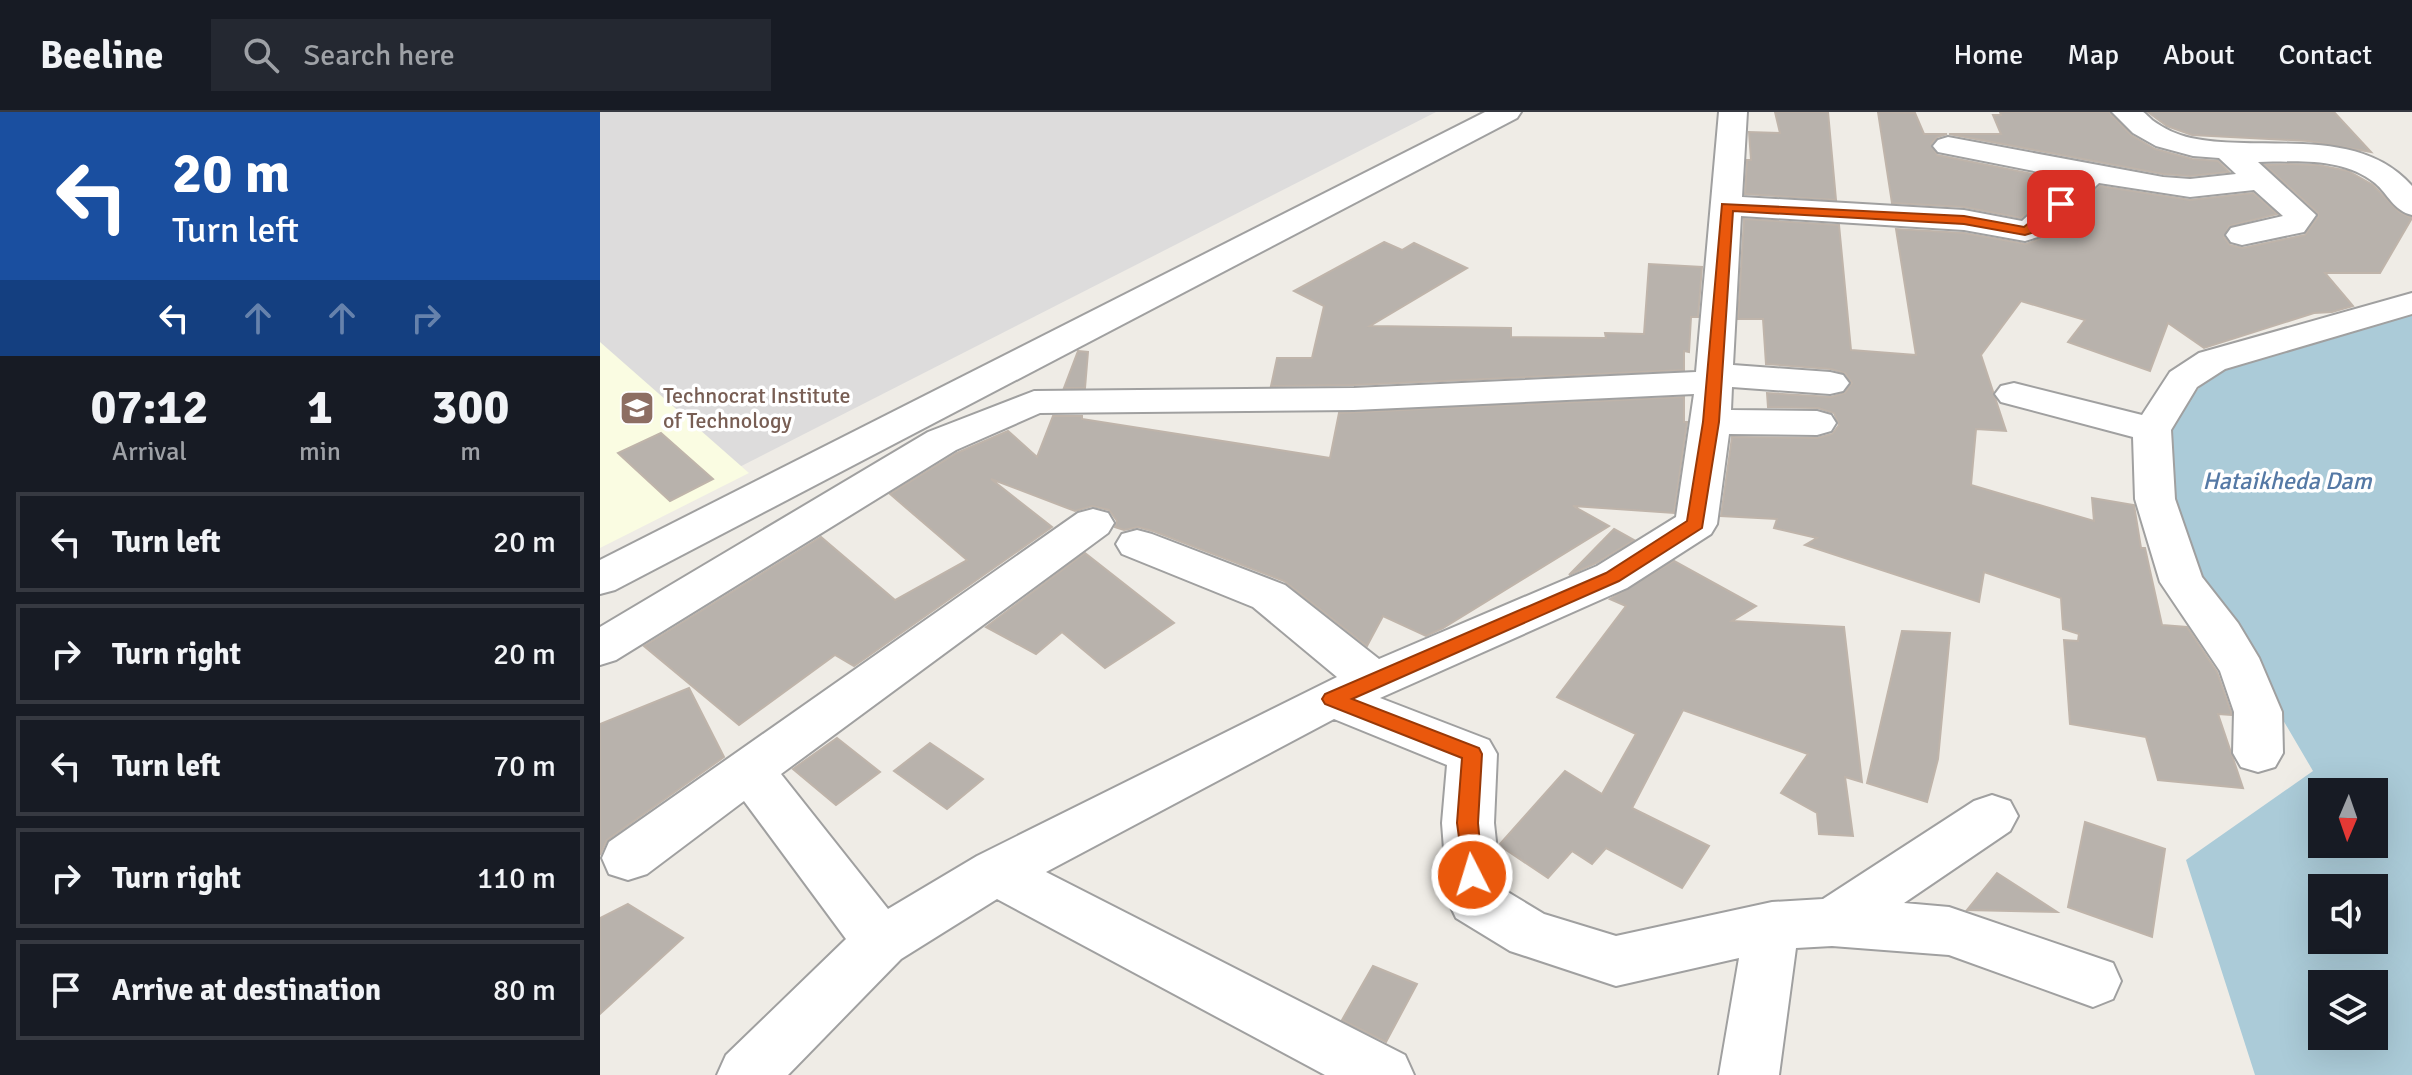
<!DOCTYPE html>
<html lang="en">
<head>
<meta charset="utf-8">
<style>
	body { margin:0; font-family:Signika,sans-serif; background:#242831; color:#f1f3f6; height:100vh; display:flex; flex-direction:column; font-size:30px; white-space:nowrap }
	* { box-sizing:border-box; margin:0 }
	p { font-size:26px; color:#9ea1a6 }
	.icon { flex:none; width:44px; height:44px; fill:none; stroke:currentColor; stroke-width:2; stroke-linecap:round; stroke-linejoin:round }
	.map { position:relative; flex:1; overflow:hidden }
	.sheet { display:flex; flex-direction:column; background:#171b24; width:600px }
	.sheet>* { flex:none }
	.hud { background:#1a4fa0; color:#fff; overflow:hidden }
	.needle { width:52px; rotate:182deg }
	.buttons { position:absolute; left:1708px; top:666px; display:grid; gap:16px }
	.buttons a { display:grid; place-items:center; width:80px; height:80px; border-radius:0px; background:#171b24; box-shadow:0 8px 32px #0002; font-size:40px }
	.pin { position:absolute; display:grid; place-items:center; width:68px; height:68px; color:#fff; margin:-34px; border-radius:16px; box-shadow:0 4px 12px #0006 }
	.me { position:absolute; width:88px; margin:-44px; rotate:355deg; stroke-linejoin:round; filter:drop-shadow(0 0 6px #0008) }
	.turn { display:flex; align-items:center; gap:28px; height:168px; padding:0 40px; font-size:36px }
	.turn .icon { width:104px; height:104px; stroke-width:2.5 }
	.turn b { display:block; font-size:56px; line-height:68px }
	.lanes { display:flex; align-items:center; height:76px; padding:0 40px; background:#0003; justify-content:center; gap:40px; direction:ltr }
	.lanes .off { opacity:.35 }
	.eta { display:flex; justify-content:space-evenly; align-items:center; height:136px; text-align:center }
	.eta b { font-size:48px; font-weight:700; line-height:56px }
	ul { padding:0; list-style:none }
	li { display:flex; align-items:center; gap:24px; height:100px; margin:0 16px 12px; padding:0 24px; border:4px solid #363941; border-radius:0px }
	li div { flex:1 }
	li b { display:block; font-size:30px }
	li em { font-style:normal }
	header { display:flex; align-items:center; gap:48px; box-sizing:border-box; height:112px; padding:0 40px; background:#171b24; border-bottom:2px solid #363941 }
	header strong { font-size:38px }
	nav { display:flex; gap:44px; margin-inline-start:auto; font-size:28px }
	.search { width:560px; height:72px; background:#242831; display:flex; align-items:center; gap:20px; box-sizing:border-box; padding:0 28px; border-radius:0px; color:#9ea1a6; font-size:30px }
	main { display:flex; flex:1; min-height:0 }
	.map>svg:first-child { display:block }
	.residential { fill:#dddcdc }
	.education { fill:#fafce2 }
	.water { fill:#abcbd8; fill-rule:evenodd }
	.building { fill:#b8b2ac; stroke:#bfb4aa; stroke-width:2 }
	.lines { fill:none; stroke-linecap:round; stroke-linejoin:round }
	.minor-casing { stroke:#a0a0a0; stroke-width:4 }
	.minor { fill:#fff; fill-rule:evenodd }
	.route { fill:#ea580c; stroke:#983908; stroke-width:2 }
	.labels { text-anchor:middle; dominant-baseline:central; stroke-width:7; stroke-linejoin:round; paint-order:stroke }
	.education-label { font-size:22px; fill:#785e54; stroke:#fff; text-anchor:start }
	.water-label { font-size:24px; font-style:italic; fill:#5579a5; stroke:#fff }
</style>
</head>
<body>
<header>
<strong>Beeline</strong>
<div class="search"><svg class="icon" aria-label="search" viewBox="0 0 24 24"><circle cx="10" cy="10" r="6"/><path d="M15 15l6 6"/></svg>Search here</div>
<nav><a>Home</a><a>Map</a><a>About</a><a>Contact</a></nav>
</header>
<main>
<section class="sheet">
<div class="hud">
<div class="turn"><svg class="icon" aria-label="left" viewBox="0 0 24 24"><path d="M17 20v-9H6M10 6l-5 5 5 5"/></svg><div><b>20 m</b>Turn left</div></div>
<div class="lanes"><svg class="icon" aria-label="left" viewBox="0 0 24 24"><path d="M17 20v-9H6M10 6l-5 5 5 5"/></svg><svg class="icon off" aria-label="ahead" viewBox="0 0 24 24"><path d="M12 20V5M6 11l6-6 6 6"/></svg><svg class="icon off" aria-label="ahead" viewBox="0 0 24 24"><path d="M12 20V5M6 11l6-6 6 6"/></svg><svg class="icon off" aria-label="right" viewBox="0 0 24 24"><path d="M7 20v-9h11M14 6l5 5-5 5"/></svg></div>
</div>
<div class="eta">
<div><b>07:12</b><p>Arrival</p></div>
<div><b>1</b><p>min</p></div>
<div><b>300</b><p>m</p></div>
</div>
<ul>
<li><svg class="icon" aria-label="left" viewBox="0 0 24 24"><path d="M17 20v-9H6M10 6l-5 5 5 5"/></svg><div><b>Turn left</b></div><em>20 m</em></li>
<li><svg class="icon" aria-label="right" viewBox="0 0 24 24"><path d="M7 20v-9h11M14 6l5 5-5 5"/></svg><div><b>Turn right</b></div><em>20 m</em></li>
<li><svg class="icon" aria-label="left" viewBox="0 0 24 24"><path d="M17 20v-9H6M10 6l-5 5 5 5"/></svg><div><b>Turn left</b></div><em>70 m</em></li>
<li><svg class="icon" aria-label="right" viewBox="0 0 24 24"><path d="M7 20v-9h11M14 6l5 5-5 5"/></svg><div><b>Turn right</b></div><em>110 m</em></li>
<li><svg class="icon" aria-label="arrive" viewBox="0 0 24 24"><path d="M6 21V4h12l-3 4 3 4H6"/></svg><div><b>Arrive at destination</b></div><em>80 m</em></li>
</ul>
</section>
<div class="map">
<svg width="1812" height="963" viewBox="0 0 1812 963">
	<rect width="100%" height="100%" fill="#efece6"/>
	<!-- residential -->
	<polygon class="residential" points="0,0 836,0 0,426"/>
	<!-- education -->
	<polygon class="education" points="0,230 149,361 0,436"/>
	<!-- water -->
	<path class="water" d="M1812,197V963H1655L1586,748L1713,659L1565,407L1558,330L1611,260ZM1722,680H1774V732H1722ZM1722,776H1774V828H1722ZM1722,872H1774V924H1722Z"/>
	<!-- building -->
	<g class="building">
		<polygon points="1175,0 1228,0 1236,88 1145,82 1147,48 1151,48 1149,20 1180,21"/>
		<polygon points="1278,0 1315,1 1324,22 1347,22 1337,25 1331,32 1337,43 1463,68 1421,106 1364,95 1292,91"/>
		<polygon points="1400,0 1509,0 1531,23 1555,37 1592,47 1618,49 1629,60 1590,64 1563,62 1349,22 1401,22 1393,3 1401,3"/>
		<polygon points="1548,0 1734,0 1771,40 1708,29 1592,23 1567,14"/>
		<polygon points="1688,52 1718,53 1748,59 1773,73 1799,100 1812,106 1780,161 1725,161 1753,194 1732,200 1714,201 1604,236 1568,211 1550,259 1468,230 1485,208 1421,189 1381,243 1406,319 1376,317 1371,373 1494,409 1492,386 1534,393 1541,436 1545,436 1562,513 1587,515 1617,560 1631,600 1631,603 1618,602 1643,676 1558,668 1546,625 1470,612 1464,528 1478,529 1479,522 1463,517 1461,486 1384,460 1379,490 1205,433 1217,426 1174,416 1177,407 1121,404 1132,325 1217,326 1232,322 1239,313 1234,301 1218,296 1168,295 1167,281 1231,285 1245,281 1252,271 1245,261 1231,257 1166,252 1163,207 1138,207 1144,107 1239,113 1251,238 1316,243 1296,117 1364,121 1426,132 1446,125 1500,74 1590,88 1653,81 1677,102 1629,114 1624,125 1630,133 1643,136 1705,123 1718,105 1718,101 1665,53"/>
		<polygon points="784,130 802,138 814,131 867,156 770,214 911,216 911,225 1006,226 1005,221 1044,222 1049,152 1102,155 1098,205 1091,205 1089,240 1084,239 1084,258 754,273 671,274 677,246 712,246 724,194 694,179"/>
		<polygon points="478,239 488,240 485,276 464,276"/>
		<polygon points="1084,285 1084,310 1087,310 1074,401 973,394 1009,414 843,516 826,524 783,504 767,534 684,469 553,419 538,415 524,418 515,415 517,409 509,398 492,394 475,399 391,367 452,415 254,554 235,543 139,613 44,534 221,425 295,488 367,448 290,382 357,341 408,319 437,345 453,304 482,304 482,307 730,346 739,301"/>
		<polygon points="61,321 113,367 70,389 18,341"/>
		<polygon points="1014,417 1034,428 996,451 969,463"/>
		<polygon points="485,441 574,511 505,556 462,520 436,542 386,515"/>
		<polygon points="1074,449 1156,494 1132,509 1244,515 1262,670 1245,665 1253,724 1219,722 1217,701 1181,681 1208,642 1083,598 1032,696 1109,734 1082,776 1006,736 992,752 972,739 948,766 899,733 965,659 1002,682 1036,622 957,585 1026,494 1010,487"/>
		<polygon points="1302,519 1350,521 1338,647 1327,690 1267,671"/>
		<polygon points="89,576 124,645 7,728 0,743 0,612"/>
		<polygon points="237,626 280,660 236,693 193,657"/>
		<polygon points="330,631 383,667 347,697 294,659"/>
		<polygon points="1485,710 1565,737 1552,825 1468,795"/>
		<polygon points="1397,761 1457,800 1367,798"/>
		<polygon points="28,792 83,826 0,902 0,806"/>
		<polygon points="773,854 817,872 786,930 742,908"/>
	</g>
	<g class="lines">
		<!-- minor casing -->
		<g class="minor-casing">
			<g id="minor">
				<polygon points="885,0 921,0 917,6 15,478 0,482 0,448"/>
				<path d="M1119,0H1147L1142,85L1364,98L1422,109L1469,66L1338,40L1333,34L1338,28L1348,25L1563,65L1590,67L1636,62L1619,46L1593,44L1556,34L1533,21L1512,0C1520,0 1535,0 1543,0C1544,0 1551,7 1552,8C1563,16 1577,23 1591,26C1662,41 1758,12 1812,74V103C1794,99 1788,82 1775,71C1743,45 1696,49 1658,50L1716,103L1704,120L1642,133L1631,130L1626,123L1631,116L1683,104L1654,78L1590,85L1499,71L1444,123L1425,129L1364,118L1141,104L1133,253L1230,260L1243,263L1249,271L1243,279L1230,282L1132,275L1131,298L1217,299L1231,303L1236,311L1231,319L1217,323L1129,322L1117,412L1111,422L1027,476L780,586L889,628L897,642L894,711L901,776L944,802L1016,824L1172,790L1223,787L1374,689L1392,683L1410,689L1418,704L1410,719L1304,791L1349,795L1513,851L1521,869L1513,887L1493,895L1349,843L1232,834L1196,836L1179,963H1119L1139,846L1016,874L910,839L856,806L848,789L842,711L847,653L734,607L446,760L805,943L814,963H725L397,787L301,847L188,963H117L126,943L246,827L144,689L47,762L28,768L9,762L2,746L9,730L478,401L493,397L508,401L514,411L508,421L181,662L288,797L377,744L737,565L653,495L522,442L516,432L522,422L537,418L552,422L685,473L779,547L997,454L1076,405L1094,282L754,298L440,301L356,338L16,548L0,553V515L328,320L434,279L754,276L1096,260Z"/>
				<polygon points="1812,181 1812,202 1625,257 1597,275 1571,318 1575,387 1602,465 1638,511 1659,546 1682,600 1683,641 1675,655 1658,660 1641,655 1633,641 1634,600 1620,559 1560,470 1535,387 1533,325 1401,290 1395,282 1401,274 1414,271 1542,303 1570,260 1599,241"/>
			</g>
		</g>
		<!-- minor -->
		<use href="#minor" class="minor"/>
	</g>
	<!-- route -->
	<polygon class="route" points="1456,89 1467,92 1438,119 1425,123 1364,112 1133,99 1119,310 1102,416 1019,469 752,587 879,636 882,642 878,711 883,763 880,770 872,773 865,770 857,711 862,646 725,592 722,587 725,582 1006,461 1087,409 1103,310 1122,92 1364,104 1424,115"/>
	<!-- icons -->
	<defs>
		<g id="university-square" transform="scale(1.8)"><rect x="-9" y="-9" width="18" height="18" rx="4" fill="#8d6e63" stroke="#fff"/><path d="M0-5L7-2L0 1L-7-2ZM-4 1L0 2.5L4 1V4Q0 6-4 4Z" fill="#fff"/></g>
	</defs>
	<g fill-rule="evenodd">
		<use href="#university-square" x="37" y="296"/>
	</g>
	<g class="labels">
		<!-- education labels -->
		<g class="education-label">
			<text x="63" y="283">Technocrat Institute<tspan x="63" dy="25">of Technology</tspan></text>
		</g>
		<!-- water labels -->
		<g class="water-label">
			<text x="1687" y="369">Hataikheda Dam</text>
		</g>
	</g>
</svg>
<div class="buttons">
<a><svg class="needle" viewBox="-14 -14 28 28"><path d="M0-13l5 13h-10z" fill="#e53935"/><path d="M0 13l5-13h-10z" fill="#9ea1a6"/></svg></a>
<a><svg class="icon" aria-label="sound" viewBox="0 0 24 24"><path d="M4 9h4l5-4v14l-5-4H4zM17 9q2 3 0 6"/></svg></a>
<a><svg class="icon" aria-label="layers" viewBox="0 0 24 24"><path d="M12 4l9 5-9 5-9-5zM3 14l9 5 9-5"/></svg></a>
</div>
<div class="pin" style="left:1461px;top:92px;background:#d93025"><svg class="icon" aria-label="arrive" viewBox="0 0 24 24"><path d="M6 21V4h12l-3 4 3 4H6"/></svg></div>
<svg class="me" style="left:872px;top:763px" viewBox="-20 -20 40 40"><circle r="17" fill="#ea580c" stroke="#fff" stroke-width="3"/><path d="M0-11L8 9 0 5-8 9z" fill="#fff"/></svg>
</div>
</main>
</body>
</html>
